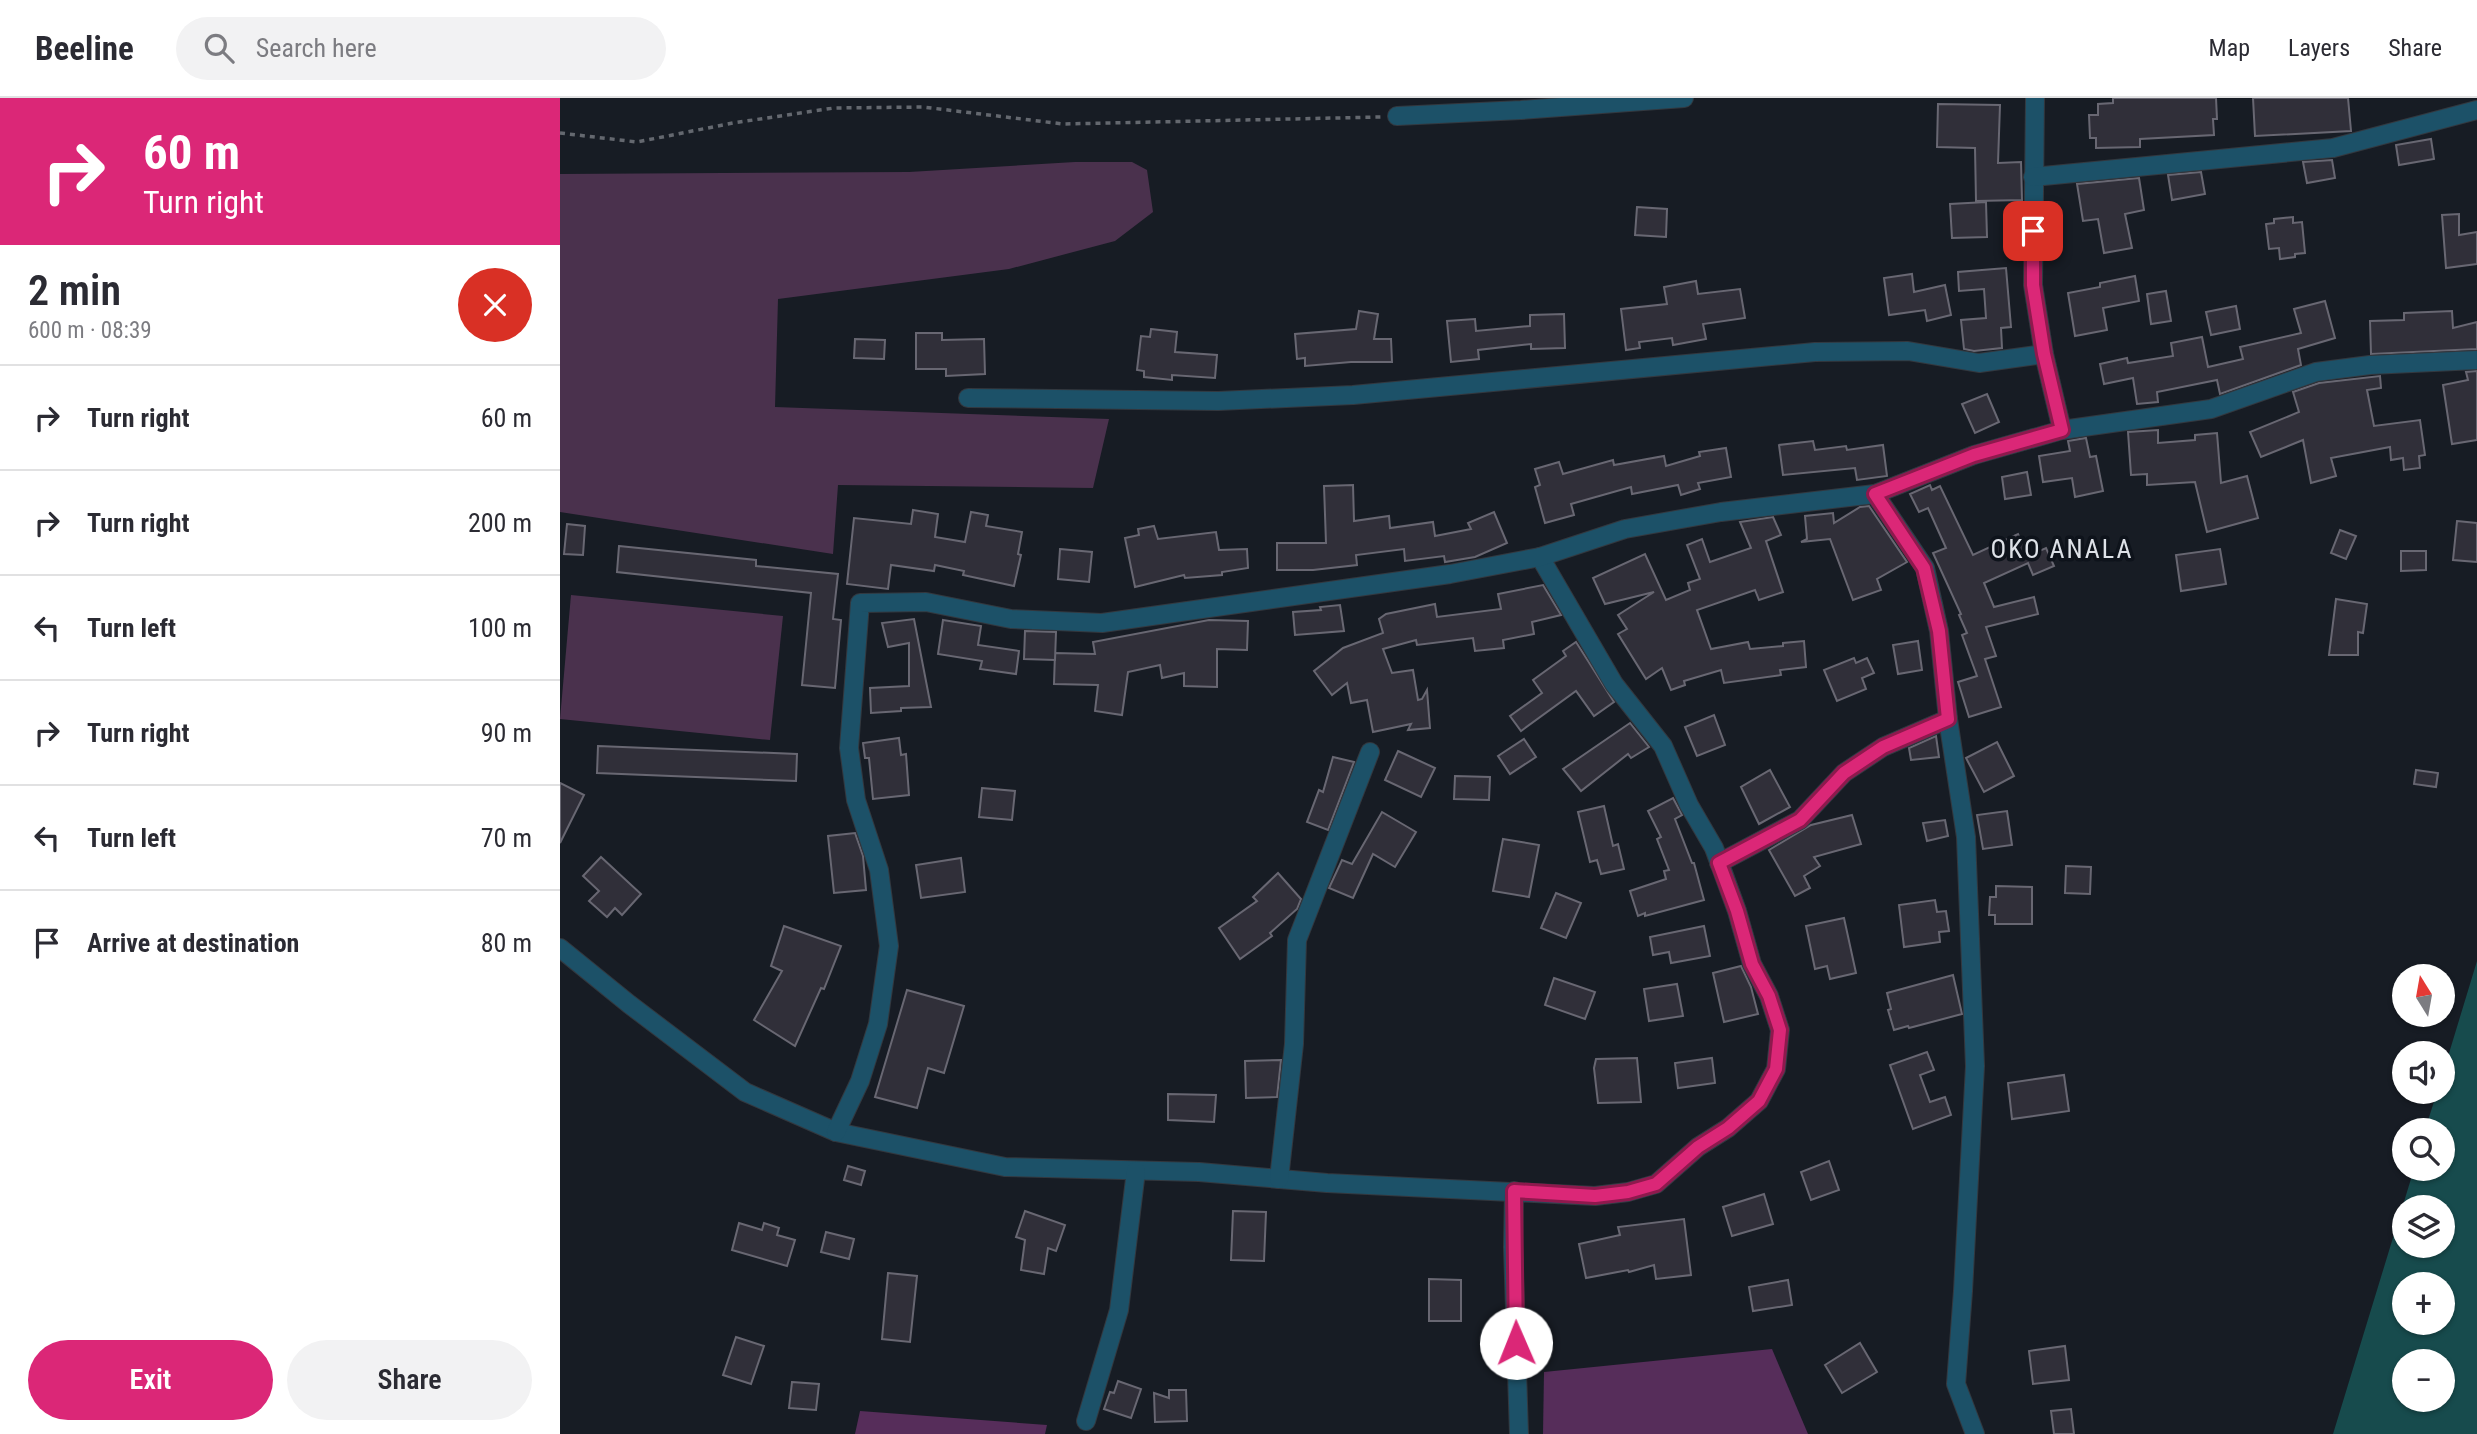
<!DOCTYPE html>
<html lang="en">
<head>
<meta charset="utf-8">
<style>
	body { margin:0; font-family:"Roboto Condensed",sans-serif; background:#f2f2f3; color:#2b2b33; height:100vh; display:flex; flex-direction:column; font-size:26px; white-space:nowrap }
	* { box-sizing:border-box; margin:0 }
	p { font-size:23px; color:#7c7c81 }
	.icon { flex:none; width:38px; height:38px; fill:none; stroke:currentColor; stroke-width:2; stroke-linecap:round; stroke-linejoin:round }
	.map { position:relative; flex:1; overflow:hidden }
	.panel { display:flex; flex-direction:column; background:#fff; width:560px }
	.panel>* { flex:none }
	.top-card { background:#db2777; color:#fff; overflow:hidden }
	.needle { width:46px; rotate:349deg }
	.tools { position:absolute; left:1832px; top:866px; display:grid; gap:14px }
	.tools a { display:grid; place-items:center; width:63px; height:63px; border-radius:50%; background:#fff; box-shadow:0 2px 5px #0004; font-size:35px }
	.pin { position:absolute; display:grid; place-items:center; width:60px; height:60px; color:#fff; margin:-30px; border-radius:14px; box-shadow:0 4px 10px #0006 }
	.me { position:absolute; width:77px; margin:-38px; rotate:359deg; stroke-linejoin:round; filter:drop-shadow(0 0 5px #0008) }
	.turn { display:flex; align-items:center; gap:24px; height:147px; padding:0 28px; font-size:32px }
	.turn .icon { width:91px; height:91px; stroke-width:2.5 }
	.turn b { display:block; font-size:49px; line-height:60px }
	.round { display:grid; place-items:center; flex:none; width:74px; height:74px; border-radius:37px; background:#f2f2f3 }
	.overview { display:flex; align-items:center; justify-content:space-between; height:119px; padding:0 28px }
	h1 { font-size:42px; font-weight:600; line-height:52px }
	.cta { display:flex; gap:14px; margin-top:auto; padding:14px 28px }
	.cta a { flex:1; height:80px; border-radius:42px; background:#db2777; color:#fff; font-size:28px; font-weight:600; line-height:80px; text-align:center }
	.cta a+a { background:#f2f2f3; color:#2b2b33 }
	ul { padding:0; list-style:none }
	li { display:flex; align-items:center; gap:21px; height:105px; padding:0 28px; border-top:2px solid #e1e1e2 }
	li div { flex:1 }
	li b { display:block; font-size:26px }
	li em { font-style:normal }
	header { display:flex; align-items:center; gap:42px; box-sizing:border-box; height:98px; padding:0 35px; background:#fff; border-bottom:2px solid #e1e1e2 }
	header strong { font-size:33px }
	nav { display:flex; gap:38px; margin-inline-start:auto; font-size:24px }
	.search { width:490px; height:63px; background:#f2f2f3; display:flex; align-items:center; gap:18px; box-sizing:border-box; padding:0 24px; border-radius:38px; color:#7c7c81; font-size:26px }
	main { display:flex; flex:1; min-height:0 }
	.map>svg:first-child { display:block }
	.green { fill:#4a314d }
	.forest { fill:#562d5a }
	.water { fill:#174b4d; fill-rule:evenodd }
	.building { fill:#302f39; stroke:#686772; stroke-width:2 }
	.lines { fill:none; stroke-linecap:round; stroke-linejoin:round }
	.minor-casing { stroke:#33383f; stroke-width:20 }
	.path { stroke:#64686f; stroke-width:3.5; stroke-dasharray:5 5; stroke-linecap:butt }
	.minor { stroke:#1c5168; stroke-width:18 }
	.route-casing { stroke:#8e194d; stroke-width:18 }
	.route { stroke:#db2777; stroke-width:12 }
	.labels { text-anchor:middle; dominant-baseline:central; stroke-width:7; stroke-linejoin:round; paint-order:stroke }
	.quarter-label { font-size:26px; letter-spacing:2px; fill:#dee2e8; stroke:#0e131b }
</style>
</head>
<body>
<header>
<strong>Beeline</strong>
<div class="search"><svg class="icon" aria-label="search" viewBox="0 0 24 24"><circle cx="10" cy="10" r="6"/><path d="M15 15l6 6"/></svg>Search here</div>
<nav><a>Map</a><a>Layers</a><a>Share</a></nav>
</header>
<main>
<section class="panel">
<div class="top-card">
<div class="turn"><svg class="icon" aria-label="right" viewBox="0 0 24 24"><path d="M7 20v-9h11M14 6l5 5-5 5"/></svg><div><b>60 m</b>Turn right</div></div>
</div>
<div class="overview"><div><h1>2 min</h1><p>600 m · 08:39</p></div><a class="round" style="background:#d93025;color:#fff"><svg class="icon" aria-label="close" viewBox="0 0 24 24"><path d="M6 6l12 12M18 6L6 18"/></svg></a></div>
<ul>
<li><svg class="icon" aria-label="right" viewBox="0 0 24 24"><path d="M7 20v-9h11M14 6l5 5-5 5"/></svg><div><b>Turn right</b></div><em>60 m</em></li>
<li><svg class="icon" aria-label="right" viewBox="0 0 24 24"><path d="M7 20v-9h11M14 6l5 5-5 5"/></svg><div><b>Turn right</b></div><em>200 m</em></li>
<li><svg class="icon" aria-label="left" viewBox="0 0 24 24"><path d="M17 20v-9H6M10 6l-5 5 5 5"/></svg><div><b>Turn left</b></div><em>100 m</em></li>
<li><svg class="icon" aria-label="right" viewBox="0 0 24 24"><path d="M7 20v-9h11M14 6l5 5-5 5"/></svg><div><b>Turn right</b></div><em>90 m</em></li>
<li><svg class="icon" aria-label="left" viewBox="0 0 24 24"><path d="M17 20v-9H6M10 6l-5 5 5 5"/></svg><div><b>Turn left</b></div><em>70 m</em></li>
<li><svg class="icon" aria-label="arrive" viewBox="0 0 24 24"><path d="M6 21V4h12l-3 4 3 4H6"/></svg><div><b>Arrive at destination</b></div><em>80 m</em></li>
</ul>
<div class="cta"><a>Exit</a><a>Share</a></div>
</section>
<div class="map">
<svg width="1917" height="1336" viewBox="0 0 1917 1336">
	<rect width="100%" height="100%" fill="#171c24"/>
	<!-- green -->
	<g class="green">
		<polygon points="515,64 572,64 587,72 593,114 555,143 449,171 218,201 215,309 549,321 533,390 278,387 273,456 0,414 0,76 349,74"/>
		<polygon points="11,497 223,518 210,642 0,621"/>
	</g>
	<!-- forest -->
	<g class="forest">
		<polygon points="1212,1251 1248,1336 983,1336 984,1274"/>
		<polygon points="300,1313 487,1327 485,1336 295,1336"/>
	</g>
	<!-- water -->
	<path class="water" d="M1917,863V1336H1773L1854,1071H1883V1032H1865L1877,994H1883V975ZM1844,1110H1883V1148H1844ZM1844,1186H1883V1225H1844ZM1844,1264H1883V1302H1844Z"/>
	<!-- building -->
	<g class="building">
		<polygon points="1553,0 1656,0 1657,21 1653,21 1654,37 1580,41 1580,49 1536,50 1536,40 1530,40 1529,17 1538,17 1538,6 1553,5"/>
		<polygon points="1693,0 1788,0 1791,33 1695,38"/>
		<polygon points="1378,6 1440,7 1438,65 1461,64 1462,102 1416,103 1415,50 1377,49"/>
		<polygon points="1871,41 1874,61 1839,67 1836,47"/>
		<polygon points="1772,62 1775,80 1747,85 1743,64"/>
		<polygon points="1641,74 1645,96 1612,102 1608,77"/>
		<polygon points="1579,80 1584,112 1565,116 1572,150 1544,155 1538,121 1523,123 1517,86"/>
		<polygon points="1426,104 1427,139 1392,140 1390,106"/>
		<polygon points="1077,109 1107,111 1106,139 1075,137"/>
		<polygon points="1899,116 1899,137 1917,134 1917,166 1886,170 1882,117"/>
		<polygon points="1733,119 1733,125 1742,124 1745,155 1735,156 1735,159 1720,161 1719,150 1709,151 1706,126 1714,125 1714,121"/>
		<polygon points="1446,170 1451,229 1441,230 1442,250 1414,253 1404,251 1401,222 1426,220 1424,191 1399,193 1398,174"/>
		<polygon points="1352,176 1354,194 1385,187 1391,217 1367,223 1365,212 1329,217 1324,180"/>
		<polygon points="1575,178 1579,203 1543,210 1547,232 1515,238 1508,195 1540,189 1540,185"/>
		<polygon points="1136,183 1138,196 1180,191 1185,220 1143,226 1146,241 1113,247 1112,240 1079,244 1080,250 1066,252 1061,211 1107,206 1104,189"/>
		<polygon points="1606,193 1611,223 1591,226 1587,196"/>
		<polygon points="1765,203 1775,240 1738,251 1741,267 1660,296 1657,282 1597,294 1598,304 1577,306 1573,280 1544,286 1540,266 1567,260 1568,265 1613,258 1611,245 1642,239 1648,269 1683,261 1680,249 1741,235 1734,211"/>
		<polygon points="1676,208 1680,231 1651,237 1646,214"/>
		<polygon points="799,213 818,216 814,241 831,241 832,264 791,264 745,268 745,260 737,261 735,236 796,231"/>
		<polygon points="1892,213 1893,230 1917,224 1917,251 1811,256 1810,223 1844,222 1844,215"/>
		<polygon points="1004,216 1005,250 971,251 971,246 918,252 919,261 891,264 887,223 915,221 916,233 970,228 970,217"/>
		<polygon points="591,231 617,234 615,254 657,257 655,280 612,277 612,282 584,279 584,273 577,272 581,238 590,239"/>
		<polygon points="356,235 382,235 382,242 424,241 425,276 386,278 386,271 356,271"/>
		<polygon points="295,241 325,242 324,261 294,260"/>
		<polygon points="1917,273 1917,342 1892,346 1883,287 1908,282 1906,274"/>
		<polygon points="1820,278 1821,290 1807,292 1814,328 1860,322 1865,357 1859,358 1860,370 1844,372 1843,360 1831,362 1830,349 1771,360 1776,378 1751,385 1743,342 1701,359 1690,334 1739,314 1733,294 1759,285"/>
		<polygon points="1427,296 1439,324 1415,335 1402,306"/>
		<polygon points="1598,332 1598,345 1635,342 1635,337 1657,335 1661,385 1687,378 1698,420 1647,434 1635,384 1587,387 1587,376 1571,377 1568,334"/>
		<polygon points="1526,340 1530,359 1536,358 1543,393 1515,399 1512,380 1483,384 1479,358 1510,353 1508,343"/>
		<polygon points="1253,343 1255,352 1286,348 1287,352 1323,347 1327,378 1297,382 1295,370 1223,377 1219,347"/>
		<polygon points="1166,350 1171,379 1138,385 1140,391 1121,397 1118,387 1072,396 1071,389 1011,406 1014,417 985,425 975,389 980,387 975,371 999,364 1003,376 1053,362 1054,367 1104,358 1106,368 1140,358 1139,354"/>
		<polygon points="1467,374 1471,397 1445,401 1442,379"/>
		<polygon points="793,387 794,423 829,418 830,430 873,424 875,438 911,431 908,425 934,414 947,445 915,459 885,464 884,458 845,463 844,451 796,457 797,467 753,472 717,472 717,445 766,445 764,388"/>
		<polygon points="1370,387 1372,392 1380,388 1413,457 1458,436 1468,458 1486,450 1494,468 1473,477 1468,465 1424,485 1434,509 1474,499 1478,516 1426,529 1436,558 1425,561 1441,609 1409,619 1398,584 1417,578 1402,537 1407,535 1399,517 1401,516 1373,455 1386,450 1368,410 1359,414 1350,396"/>
		<polygon points="1309,408 1347,464 1317,481 1321,492 1293,502 1270,441 1241,444 1247,441 1245,418 1273,415 1274,425 1300,409"/>
		<polygon points="353,412 378,416 375,439 405,444 411,414 428,417 426,428 462,434 458,456 461,457 454,488 403,477 404,473 375,467 374,473 331,467 328,491 287,486 294,420 351,426"/>
		<polygon points="1213,419 1221,437 1206,443 1223,494 1199,502 1195,492 1137,512 1151,551 1188,544 1190,551 1223,548 1223,545 1244,543 1246,569 1220,572 1221,577 1164,585 1161,572 1124,583 1125,587 1111,592 1102,570 1086,581 1058,536 1067,531 1058,517 1094,494 1045,506 1033,480 1085,456 1106,502 1130,492 1128,485 1140,481 1127,447 1142,441 1150,464 1191,450 1180,424"/>
		<polygon points="1897,423 1917,425 1917,464 1893,462"/>
		<polygon points="7,426 25,428 23,457 4,456"/>
		<polygon points="594,428 598,441 656,434 659,452 687,451 688,470 662,474 662,477 625,480 624,477 575,489 565,440 579,437 578,431"/>
		<polygon points="1780,432 1796,438 1786,461 1771,455"/>
		<polygon points="59,448 196,462 196,468 278,476 273,521 281,522 275,590 242,587 251,495 57,474"/>
		<polygon points="500,451 532,454 529,484 498,481"/>
		<polygon points="1660,451 1666,486 1621,493 1616,457"/>
		<polygon points="1841,453 1866,453 1866,472 1841,473"/>
		<polygon points="983,487 1001,517 972,524 974,536 943,542 944,550 915,553 913,540 857,547 856,542 823,551 832,575 853,572 858,602 862,601 867,592 870,630 848,632 851,626 813,634 807,602 791,605 787,585 772,597 754,573 783,550 823,535 819,521 826,516 875,506 877,519 941,511 938,496"/>
		<polygon points="1776,501 1807,506 1803,535 1798,534 1798,557 1769,557"/>
		<polygon points="780,507 784,533 735,537 733,514 761,512 760,509"/>
		<polygon points="354,521 371,609 341,610 341,613 311,615 310,590 349,588 349,545 328,549 322,525"/>
		<polygon points="383,522 421,528 418,547 459,553 456,576 420,571 422,563 378,556"/>
		<polygon points="649,522 688,523 687,552 657,551 657,589 624,588 624,575 602,580 600,567 568,574 562,617 535,613 538,587 494,586 495,555 535,556 533,544"/>
		<polygon points="465,533 496,534 495,562 464,561"/>
		<polygon points="1358,543 1362,572 1338,576 1333,547"/>
		<polygon points="1016,544 1054,604 1034,618 1016,593 961,633 950,618 982,595 973,582 1006,558 1003,553"/>
		<polygon points="1294,560 1296,565 1307,560 1314,575 1302,580 1306,591 1277,603 1264,572"/>
		<polygon points="1154,617 1165,647 1137,658 1125,629"/>
		<polygon points="1070,625 1089,649 1071,660 1068,656 1021,693 1003,671"/>
		<polygon points="1376,638 1379,659 1351,662 1349,650"/>
		<polygon points="339,640 341,657 346,656 349,697 313,701 309,660 305,660 303,645"/>
		<polygon points="964,641 976,659 950,676 938,658"/>
		<polygon points="1437,644 1454,678 1424,694 1406,660"/>
		<polygon points="38,648 237,656 236,683 37,675"/>
		<polygon points="838,653 875,670 861,699 825,682"/>
		<polygon points="773,659 794,664 768,732 747,724 759,692 763,694"/>
		<polygon points="1210,672 1230,709 1199,726 1181,689"/>
		<polygon points="1856,672 1878,675 1876,689 1854,686"/>
		<polygon points="895,678 930,679 929,702 894,701"/>
		<polygon points="0,685 24,697 0,745"/>
		<polygon points="422,690 455,693 452,722 419,719"/>
		<polygon points="1113,700 1122,717 1115,721 1132,765 1134,765 1144,802 1085,818 1085,815 1078,818 1070,793 1106,781 1104,773 1109,772 1097,741 1101,739 1088,713"/>
		<polygon points="1044,708 1053,748 1058,746 1064,771 1041,776 1037,762 1030,764 1018,714"/>
		<polygon points="1447,713 1452,747 1423,751 1417,717"/>
		<polygon points="822,714 856,734 835,769 813,756 793,800 769,790 782,762 792,766"/>
		<polygon points="1292,717 1301,746 1254,759 1260,768 1244,778 1250,790 1235,798 1209,752 1251,727"/>
		<polygon points="1385,722 1388,738 1367,743 1363,725"/>
		<polygon points="295,735 303,758 306,792 274,795 268,738"/>
		<polygon points="943,741 979,747 969,799 933,793"/>
		<polygon points="41,759 81,796 62,817 55,810 47,819 29,803 39,793 23,778"/>
		<polygon points="401,760 405,794 361,800 356,767"/>
		<polygon points="1506,768 1531,769 1530,796 1505,795"/>
		<polygon points="718,775 741,801 737,811 710,835 712,838 680,861 659,830 697,803 693,799"/>
		<polygon points="1436,788 1472,789 1472,826 1435,826 1435,817 1429,817 1430,799 1436,799"/>
		<polygon points="996,795 1021,805 1006,840 981,830"/>
		<polygon points="1375,802 1377,814 1386,813 1389,833 1379,834 1380,844 1344,849 1339,807"/>
		<polygon points="1284,820 1296,875 1270,881 1267,868 1255,871 1246,828"/>
		<polygon points="224,828 281,848 264,891 261,890 235,948 194,922 222,873 211,868"/>
		<polygon points="1144,828 1150,858 1111,865 1109,854 1093,857 1090,839"/>
		<polygon points="1181,868 1191,889 1198,916 1164,924 1153,875"/>
		<polygon points="1393,877 1402,916 1349,930 1348,928 1334,932 1328,912 1331,911 1327,895"/>
		<polygon points="994,880 1035,894 1025,921 985,907"/>
		<polygon points="1117,886 1123,918 1089,923 1084,891"/>
		<polygon points="347,892 404,908 384,975 368,970 357,1010 315,999"/>
		<polygon points="1367,954 1374,972 1360,977 1370,1004 1385,999 1391,1017 1353,1031 1330,967"/>
		<polygon points="1077,960 1081,1004 1038,1005 1034,970 1036,961"/>
		<polygon points="1152,960 1155,985 1118,990 1115,965"/>
		<polygon points="721,962 717,999 686,1000 685,963"/>
		<polygon points="1504,977 1509,1013 1452,1021 1448,985"/>
		<polygon points="608,996 656,997 654,1024 608,1022"/>
		<polygon points="1269,1063 1279,1092 1251,1102 1241,1074"/>
		<polygon points="288,1068 305,1073 301,1087 284,1082"/>
		<polygon points="1204,1096 1213,1126 1172,1138 1163,1109"/>
		<polygon points="465,1113 505,1127 496,1153 488,1150 484,1176 461,1172 465,1142 456,1139"/>
		<polygon points="673,1113 706,1114 704,1163 671,1162"/>
		<polygon points="1124,1121 1131,1177 1096,1181 1094,1167 1069,1174 1068,1172 1026,1180 1019,1146 1060,1137 1058,1129"/>
		<polygon points="179,1125 202,1132 204,1125 219,1130 217,1137 235,1142 227,1168 172,1152"/>
		<polygon points="266,1134 294,1141 289,1161 261,1154"/>
		<polygon points="328,1175 357,1178 350,1244 322,1241"/>
		<polygon points="869,1181 901,1182 901,1223 869,1223"/>
		<polygon points="1228,1182 1232,1207 1193,1213 1189,1189"/>
		<polygon points="176,1239 204,1248 191,1286 163,1277"/>
		<polygon points="1300,1245 1317,1274 1282,1295 1265,1267"/>
		<polygon points="1505,1248 1509,1282 1473,1286 1469,1253"/>
		<polygon points="558,1283 581,1291 571,1320 544,1311 550,1294 554,1295"/>
		<polygon points="232,1284 259,1286 256,1312 229,1310"/>
		<polygon points="609,1292 626,1292 627,1323 595,1324 594,1295 609,1300"/>
		<polygon points="1511,1311 1514,1336 1494,1336 1491,1313"/>
	</g>
	<g class="lines">
		<!-- minor casing -->
		<g class="minor-casing">
			<g id="minor">
				<polyline points="1475,0 1473,187 1484,256 1502,332"/>
				<polyline points="837,18 961,12 1124,0"/>
				<polyline points="1473,79 1773,50 1917,12"/>
				<polyline points="408,300 658,303 793,297 1255,254 1348,253 1419,265 1484,256"/>
				<polyline points="1315,396 1365,470 1379,533 1388,621 1406,739 1415,968 1403,1193 1396,1286 1415,1336"/>
				<polyline points="1159,765 1240,722 1284,675 1323,649 1388,621"/>
				<polyline points="0,850 69,906 185,994 276,1034 445,1069 639,1074 767,1085 1035,1098 1068,1094 1096,1086 1138,1049 1168,1030 1199,1003 1216,971 1220,932 1209,898 1192,866 1177,813 1154,750 1129,707 1103,648 1054,586 980,459"/>
				<polyline points="276,1034 300,983 318,926 329,848 319,772 296,702 289,650 300,505 366,504 451,521 542,525 890,476 980,459 1065,431 1161,414 1315,396 1414,357 1502,332 1651,311 1756,274 1810,267 1917,262"/>
				<polyline points="719,1081 734,946 737,842 810,654"/>
				<polyline points="954,1093 953,1149 959,1336"/>
				<polyline points="526,1323 559,1212 576,1073"/>
			</g>
		</g>
		<!-- path -->
		<polyline class="path" points="0,35 77,44 173,25 274,10 363,9 503,26 821,19"/>
		<!-- minor -->
		<use href="#minor" class="minor"/>
	</g>
	<g class="lines">
		<!-- route casing -->
		<g class="route-casing">
			<polyline id="route" points="956,1245 954,1093 1035,1098 1068,1094 1096,1086 1138,1049 1168,1030 1199,1003 1216,971 1220,932 1209,898 1192,866 1177,813 1159,765 1240,722 1284,675 1323,649 1388,621 1379,533 1364,470 1315,396 1414,357 1502,332 1484,256 1473,187 1473,133"/>
		</g>
		<!-- route -->
		<use href="#route" class="route"/>
	</g>
	<g class="labels">
		<!-- quarter labels -->
		<g class="quarter-label">
			<text x="1502" y="451">OKO ANALA</text>
		</g>
	</g>
</svg>
<div class="tools">
<a><svg class="needle" viewBox="-14 -14 28 28"><path d="M0-13l5 13h-10z" fill="#e53935"/><path d="M0 13l5-13h-10z" fill="#7c7c81"/></svg></a>
<a><svg class="icon" aria-label="sound" viewBox="0 0 24 24"><path d="M4 9h4l5-4v14l-5-4H4zM17 9q2 3 0 6"/></svg></a>
<a><svg class="icon" aria-label="search" viewBox="0 0 24 24"><circle cx="10" cy="10" r="6"/><path d="M15 15l6 6"/></svg></a>
<a><svg class="icon" aria-label="layers" viewBox="0 0 24 24"><path d="M12 4l9 5-9 5-9-5zM3 14l9 5 9-5"/></svg></a>
<a>+</a>
<a>−</a>
</div>
<div class="pin" style="left:1473px;top:133px;background:#d93025"><svg class="icon" aria-label="arrive" viewBox="0 0 24 24"><path d="M6 21V4h12l-3 4 3 4H6"/></svg></div>
<svg class="me" style="left:956px;top:1245px" viewBox="-20 -20 40 40"><circle r="19" fill="#fff"/><path d="M0-13L10 11 0 6-10 11z" fill="#db2777"/></svg>
</div>
</main>
</body>
</html>
